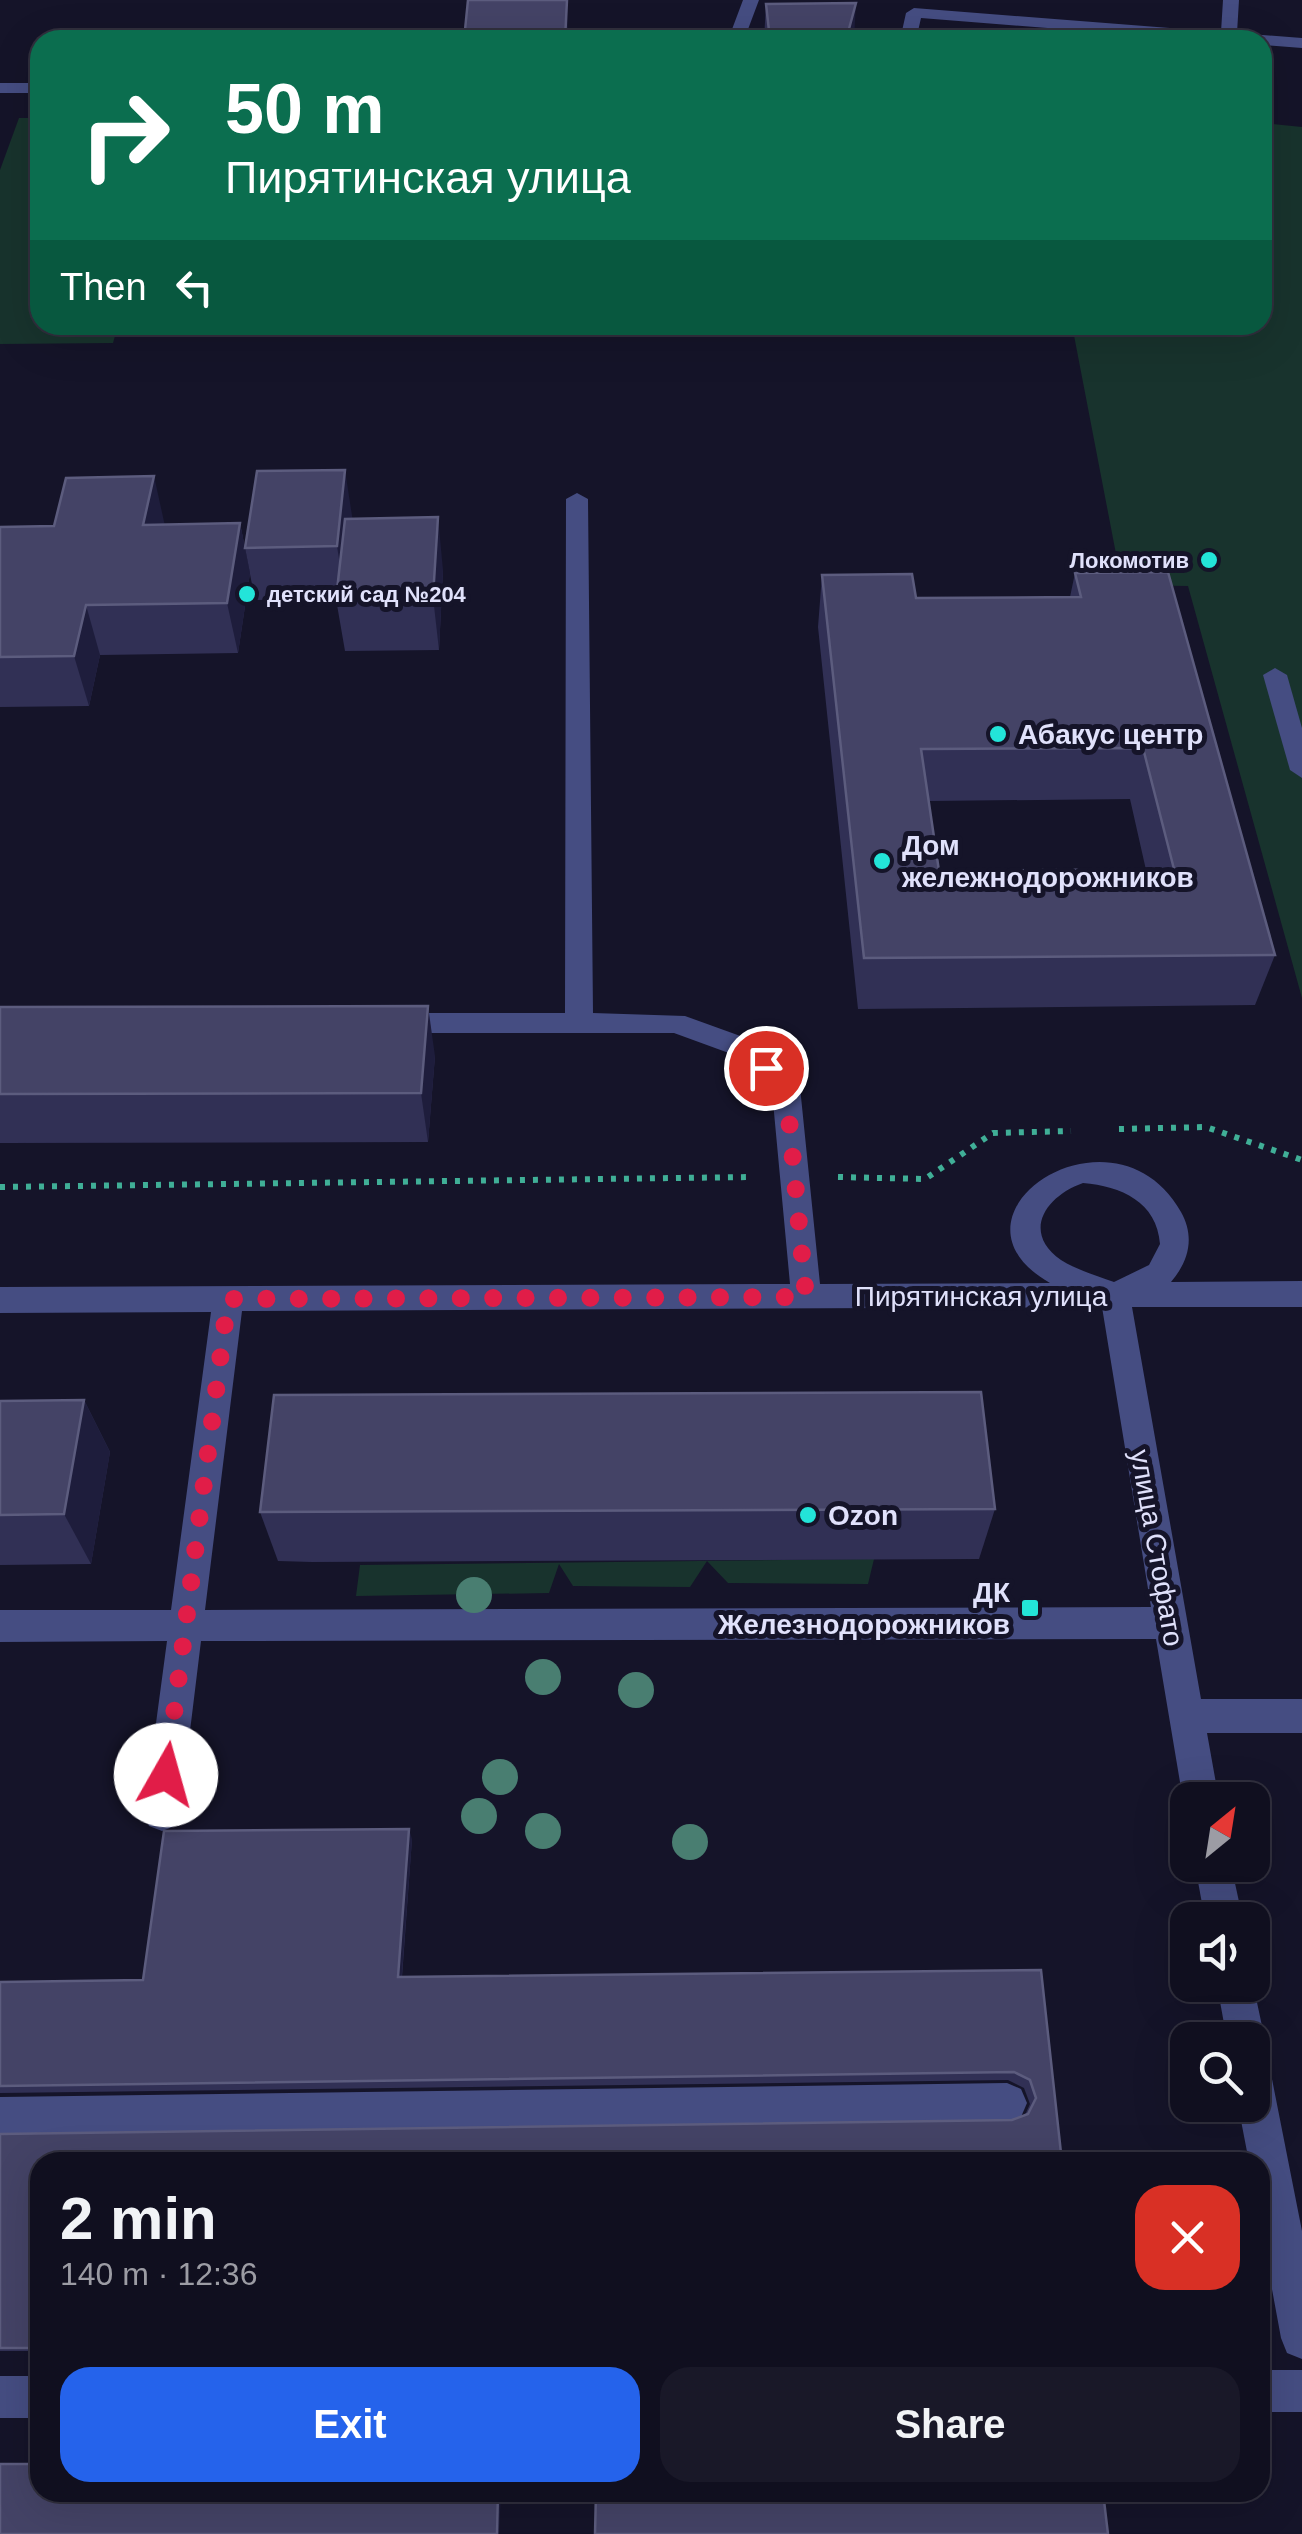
<!DOCTYPE html>
<html lang="en">
<head>
<meta charset="utf-8">
<style>
	body { margin:0; font-family:Helvetica,sans-serif; background:#191828; color:#f1f3f6; height:100vh; display:flex; flex-direction:column; font-size:38px; white-space:nowrap }
	* { box-sizing:border-box; margin:0 }
	p { font-size:32px; color:#9c9ca4 }
	.icon { flex:none; width:55px; height:55px; fill:none; stroke:currentColor; stroke-width:2; stroke-linecap:round; stroke-linejoin:round }
	.map { position:relative; flex:1; overflow:hidden }
	.panel { position:absolute; left:30px; top:2152px; width:1240px; height:350px; display:flex; flex-direction:column; background:#100f1f; border-radius:30px; box-shadow:0 10px 40px #0002,0 0 0 2px #302f3d }
	.panel>* { flex:none }
	.top-card { position:absolute; left:30px; top:30px; width:1242px; height:305px; border-radius:30px; box-shadow:0 10px 40px #0002,0 0 0 2px #302f3d; background:#0b6e4f; color:#fff; overflow:hidden }
	.needle { width:65px; rotate:30deg }
	.tools { position:absolute; left:1170px; top:1782px; display:grid; gap:20px }
	.tools a { display:grid; place-items:center; width:100px; height:100px; border-radius:20px; background:#100f1f; box-shadow:0 10px 40px #0002,0 0 0 2px #302f3d; font-size:50px }
	.pin { position:absolute; display:grid; place-items:center; width:85px; height:85px; color:#fff; margin:-42px; border:5px solid #fff; border-radius:50%; box-shadow:0 2px 10px #0007 }
	.me { position:absolute; width:110px; margin:-55px; rotate:7deg; stroke-linejoin:round; filter:drop-shadow(0 0 8px #0008) }
	.turn { display:flex; align-items:center; gap:35px; height:210px; padding:0 30px; font-size:45px }
	.turn .icon { width:130px; height:130px; stroke-width:2.5 }
	.turn b { display:block; font-size:70px; line-height:85px }
	.then { display:flex; align-items:center; height:95px; padding:0 30px; background:#0003; gap:20px; font-size:38px }
	.round { display:grid; place-items:center; flex:none; width:105px; height:105px; border-radius:30px; background:#191828 }
	.overview { display:flex; align-items:center; justify-content:space-between; height:170px; padding:0 30px }
	h1 { font-size:60px; font-weight:700; line-height:75px }
	.primary-button { display:flex; gap:20px; margin-top:auto; padding:20px 30px }
	.primary-button a { flex:1; height:115px; border-radius:30px; background:#2563eb; color:#fff; font-size:40px; font-weight:700; line-height:115px; text-align:center }
	.primary-button a+a { background:#191828; color:#f1f3f6 }
	.map>svg:first-child { display:block }
	.green { fill:#18332d }
	.lines { fill:none; stroke-linecap:round; stroke-linejoin:round }
	.path { stroke:#40af97; stroke-width:6; stroke-dasharray:5 8; stroke-linecap:butt }
	.minor { fill:#454d82; fill-rule:evenodd }
	.tree { fill:#497e71 }
	.wall { fill:#313055; fill-rule:evenodd }
	.shaded-wall { fill:#1e1d3c }
	.building { fill:#444366; stroke:#5c5c7e; stroke-width:2.5; fill-rule:evenodd }
	.route { stroke:#e11d48; stroke-width:18; stroke-dasharray:0 32.4 }
	.poi-dot { fill:#23e4d9; stroke:#151429; stroke-width:4 }
	.labels { text-anchor:middle; dominant-baseline:central; stroke-width:10; stroke-linejoin:round; paint-order:stroke }
	.far-poi-label { font-size:22px; font-weight:bold; fill:#e0e1fb; stroke:#151429; text-anchor:end }
	.poi-label { font-size:28px; font-weight:bold; fill:#e0e1fb; stroke:#151429; text-anchor:start }
	.street-label { font-size:28px; fill:#e0e1fb; stroke:#151429 }
</style>
</head>
<body>
<div class="map">
<svg width="1302" height="2534" viewBox="0 0 1302 2534">
	<rect width="100%" height="100%" fill="#151429"/>
	<!-- green -->
	<g class="green">
		<polygon points="19,118 40,118 40,325 118,325 113,343 0,344 0,170"/>
		<polygon points="1263,123 1302,127 1302,998 1188,586 1122,585 1072,325 1262,325"/>
		<polygon points="874,1559 868,1584 728,1583 707,1561 690,1587 573,1586 559,1564 549,1593 356,1596 360,1565"/>
	</g>
	<g class="lines">
		<!-- path -->
		<g class="path">
			<polyline points="1119,1129 1206,1127 1302,1160"/>
			<polyline points="838,1177 925,1179 993,1133 1071,1131"/>
			<polyline points="0,1187 751,1177"/>
		</g>
		<!-- minor -->
		<g class="minor">
			<polygon points="743,0 759,0 744,40 728,40"/>
			<polygon points="1223,0 1239,0 1237,33 1302,38 1302,48 1262,45 1262,40 1199,40 921,18 916,40 900,40 906,13 914,8 1221,32"/>
			<rect x="0" y="83" width="40" height="10"/>
			<path d="M577,493L588,499L593,1013L685,1016L757,1042L796,1079L800,1087L820,1284L1050,1283C930,1215 1114,1093 1181,1212C1195,1237 1189,1261 1171,1282L1302,1281V1307H1132L1201,1699H1302V1733H1207L1219,1800H1188V1811L1183,1800L1156,1639L201,1641L180,1813L175,1826L162,1831L149,1826L144,1813L167,1641L0,1642V1610H171L211,1312L0,1313V1287L790,1284L772,1091L737,1056L674,1033H390L380,1030L376,1023L380,1016L390,1013H565L566,499ZM1083,1183C1121,1186 1157,1202 1160,1244L1149,1265L1114,1282C1097,1276 1077,1270 1061,1260C1021,1232 1046,1196 1083,1183ZM1102,1307L1151,1607L205,1610L242,1311Z"/>
			<polygon points="1275,668 1287,675 1302,728 1302,778 1290,770 1263,675"/>
			<polygon points="1195,1865 1231,1865 1243,1920 1205,1920"/>
			<polygon points="1252,1979 1265,2040 1255,2056 1266,2060 1271,2074 1302,2231 1302,2359 1287,2353 1281,2338 1260,2224 1260,2162 1249,2162 1238,2105 1252,2105 1252,2040 1227,2040 1217,1985 1252,1985"/>
			<polygon points="1007,2083 1021,2089 1027,2103 1021,2117 1007,2123 0,2137 0,2097"/>
			<rect x="1260" y="2370" width="42" height="42"/>
			<rect x="0" y="2376" width="40" height="42"/>
		</g>
	</g>
	<!-- trees -->
	<g class="tree">
		<circle cx="474" cy="1595" r="18"/>
		<circle cx="543" cy="1677" r="18"/>
		<circle cx="636" cy="1690" r="18"/>
		<circle cx="500" cy="1777" r="18"/>
		<circle cx="479" cy="1816" r="18"/>
		<circle cx="543" cy="1831" r="18"/>
		<circle cx="690" cy="1842" r="18"/>
	</g>
	<!-- wall -->
	<g class="wall">
		<polygon points="766,4 853,40 764,40"/>
		<polygon points="228,325 288,325 286,337 231,337"/>
		<polygon points="476,325 554,325 554,337 477,337"/>
		<polygon points="353,519 443,570 439,650 345,651 336,599 255,600 245,548"/>
		<polygon points="240,523 250,573 238,653 100,655 89,706 0,707 0,527"/>
		<path d="M1075,573L1275,955L1255,1005L858,1009L818,627L822,575L916,598L1070,597ZM1130,799L1146,870L939,871L929,801Z"/>
		<polygon points="0,1007 435,1056 428,1142 0,1143"/>
		<polygon points="84,1400 110,1452 91,1564 0,1565 0,1401"/>
		<polygon points="995,1509 979,1559 312,1562 278,1561 260,1512"/>
		<polygon points="412,1839 402,1977 1041,1970 1062,2162 40,2162 40,2351 0,2351 0,2134 1012,2120 1025,2115 1030,2104 1024,2088 1008,2080 0,2093 0,1982 143,1980"/>
	</g>
	<!-- shaded-wall -->
	<g class="shaded-wall">
		<polygon points="567,0 568,40 565,40"/>
		<polygon points="856,3 854,39 846,40"/>
		<polygon points="345,470 353,522 345,598 337,546"/>
		<polygon points="154,476 165,526 143,525"/>
		<polygon points="438,517 443,570 439,650 433,597"/>
		<polygon points="240,523 250,573 238,653 227,603"/>
		<polygon points="86,605 100,655 89,706 74,656"/>
		<polygon points="428,1006 435,1056 428,1142 421,1093"/>
		<polygon points="84,1400 110,1452 91,1564 64,1514"/>
		<polygon points="409,1829 412,1839 401,1985 398,1977"/>
		<polygon points="498,2492 501,2492 499,2534 497,2534"/>
	</g>
	<!-- building -->
	<g class="building">
		<polygon points="468,0 567,0 565,40 464,40"/>
		<polygon points="856,3 846,40 770,40 766,4"/>
		<polygon points="345,470 337,546 245,548 257,471"/>
		<polygon points="154,476 143,525 240,523 227,603 86,605 74,656 0,657 0,527 54,526 66,478"/>
		<polygon points="438,517 433,597 336,599 345,519"/>
		<path d="M1168,572L1275,955L864,958L822,575L912,574L916,598L1081,597L1075,573ZM1143,748L1174,869L939,871L921,749Z"/>
		<polygon points="428,1006 421,1093 0,1094 0,1007"/>
		<polygon points="981,1392 995,1509 260,1512 274,1395"/>
		<polygon points="84,1400 64,1514 0,1515 0,1401"/>
		<polygon points="409,1829 398,1977 1041,1970 1062,2162 40,2162 40,2348 0,2348 0,2134 1012,2120 1028,2114 1036,2098 1030,2080 1014,2072 0,2086 0,1982 143,1980 164,1831"/>
		<polygon points="0,2464 40,2464 40,2492 498,2492 497,2534 0,2534"/>
		<polygon points="596,2492 1103,2492 1108,2534 595,2534"/>
	</g>
	<g class="lines">
		<!-- route -->
		<polyline class="route" points="166,1775 228,1299 806,1297 786,1087 766,1068"/>
	</g>
	<!-- markers -->
	<g class="poi-dot">
		<circle cx="1209" cy="560" r="10"/>
		<circle cx="247" cy="594" r="10"/>
		<circle cx="998" cy="734" r="10"/>
		<circle cx="882" cy="861" r="10"/>
		<circle cx="808" cy="1515" r="10"/>
		<rect x="1020" y="1598" width="20" height="20" rx="5"/>
	</g>
	<g class="labels">
		<!-- far-poi labels -->
		<g class="far-poi-label">
			<text x="1189" y="560">Локомотив</text>
			<text x="267" y="594" text-anchor="start">детский сад №204</text>
		</g>
		<!-- poi labels -->
		<g class="poi-label">
			<text x="1018" y="734">Абакус центр</text>
			<text x="902" y="845">Дом<tspan x="902" dy="32">жележнодорожников</tspan></text>
			<text x="828" y="1515">Ozon</text>
			<text x="1010" y="1592" text-anchor="end">ДК<tspan x="1010" dy="32">Железнодорожников</tspan></text>
		</g>
		<!-- street labels -->
		<g class="street-label">
			<text x="981" y="1296">Пирятинская улица</text>
			<text transform="translate(1157 1548) rotate(80)">улица Стофато</text>
		</g>
	</g>
</svg>
<div class="tools">
<a><svg class="needle" viewBox="-14 -14 28 28"><path d="M0-13l5 13h-10z" fill="#e53935"/><path d="M0 13l5-13h-10z" fill="#9c9ca4"/></svg></a>
<a><svg class="icon" aria-label="sound" viewBox="0 0 24 24"><path d="M4 9h4l5-4v14l-5-4H4zM17 9q2 3 0 6"/></svg></a>
<a><svg class="icon" aria-label="search" viewBox="0 0 24 24"><circle cx="10" cy="10" r="6"/><path d="M15 15l6 6"/></svg></a>
</div>
<div class="pin" style="left:766px;top:1068px;background:#d93025"><svg class="icon" aria-label="arrive" viewBox="0 0 24 24"><path d="M6 21V4h12l-3 4 3 4H6"/></svg></div>
<svg class="me" style="left:166px;top:1775px" viewBox="-20 -20 40 40"><circle r="19" fill="#fff"/><path d="M0-13L10 11 0 6-10 11z" fill="#e11d48"/></svg>
<div class="top-card">
<div class="turn"><svg class="icon" aria-label="right" viewBox="0 0 24 24"><path d="M7 20v-9h11M14 6l5 5-5 5"/></svg><div><b>50 m</b>Пирятинская улица</div></div>
<div class="then">Then<svg class="icon" aria-label="left" viewBox="0 0 24 24"><path d="M17 20v-9H6M10 6l-5 5 5 5"/></svg></div>
</div>
<section class="panel">
<div class="overview"><div><h1>2 min</h1><p>140 m · 12:36</p></div><a class="round" style="background:#d93025;color:#fff"><svg class="icon" aria-label="close" viewBox="0 0 24 24"><path d="M6 6l12 12M18 6L6 18"/></svg></a></div>
<div class="primary-button"><a>Exit</a><a>Share</a></div>
</section>
</div>
</body>
</html>
